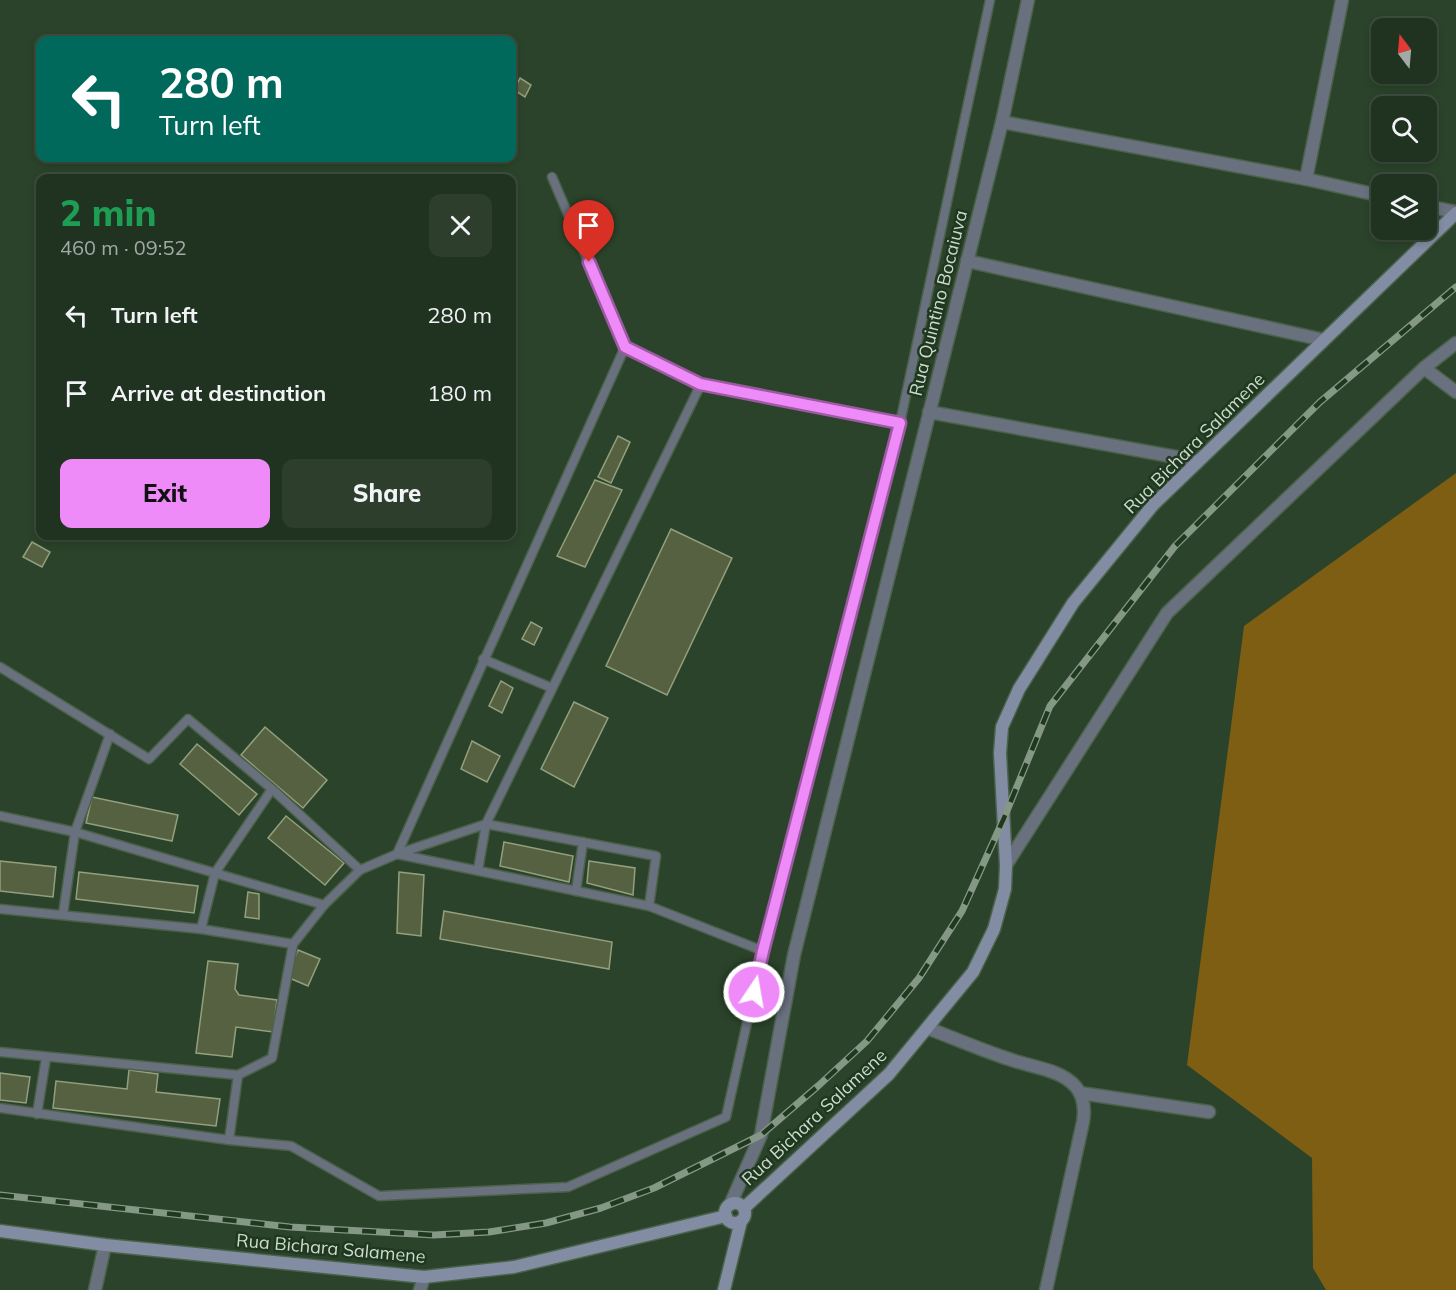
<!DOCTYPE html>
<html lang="en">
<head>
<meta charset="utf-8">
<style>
	body { margin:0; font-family:Mulish,sans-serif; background:#2d3e2d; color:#f1f3f6; height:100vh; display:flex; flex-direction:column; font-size:22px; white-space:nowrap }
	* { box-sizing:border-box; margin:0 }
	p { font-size:20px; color:#a2aaa5 }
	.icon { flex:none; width:33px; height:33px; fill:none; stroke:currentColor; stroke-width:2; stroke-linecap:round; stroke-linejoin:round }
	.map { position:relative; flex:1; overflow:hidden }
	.side { position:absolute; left:36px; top:174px; width:480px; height:366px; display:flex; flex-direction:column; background:#203220; border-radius:12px; box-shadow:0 3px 9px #0003,0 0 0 2px #3d4d3e }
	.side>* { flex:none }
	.hud { position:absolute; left:36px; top:36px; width:480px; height:126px; border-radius:12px; box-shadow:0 3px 9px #0003,0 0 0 2px #3d4d3e; background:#00695c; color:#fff; overflow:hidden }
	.needle { width:39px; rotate:344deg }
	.buttons { position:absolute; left:1371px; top:18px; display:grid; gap:12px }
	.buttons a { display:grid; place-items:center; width:66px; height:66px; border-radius:12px; background:#203220; box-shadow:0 3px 9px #0003,0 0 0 2px #3d4d3e; font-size:30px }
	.pin { position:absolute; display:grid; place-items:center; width:51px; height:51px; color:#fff; margin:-62px -26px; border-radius:50% 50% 50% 0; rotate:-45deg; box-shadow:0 0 6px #0007 }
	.pin .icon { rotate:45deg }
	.me { position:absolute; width:66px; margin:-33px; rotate:12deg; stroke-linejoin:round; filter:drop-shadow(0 0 4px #0008) }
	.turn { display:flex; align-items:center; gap:21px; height:126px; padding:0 24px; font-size:27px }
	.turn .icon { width:78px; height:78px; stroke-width:2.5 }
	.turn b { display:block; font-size:42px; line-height:51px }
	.round { display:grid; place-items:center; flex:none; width:63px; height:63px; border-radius:12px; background:#2d3e2d }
	.overview { display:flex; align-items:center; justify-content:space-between; height:102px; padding:0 24px }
	h1 { font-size:36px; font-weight:800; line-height:45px; color:#1e9e55 }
	.button { display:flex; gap:12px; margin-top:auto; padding:12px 24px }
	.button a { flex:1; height:69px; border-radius:12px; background:#ee8bf8; color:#111; font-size:24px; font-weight:800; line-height:69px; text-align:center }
	.button a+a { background:#2d3e2d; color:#f1f3f6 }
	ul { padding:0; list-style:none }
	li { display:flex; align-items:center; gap:18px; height:78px; padding:0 24px }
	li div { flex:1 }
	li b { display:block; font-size:22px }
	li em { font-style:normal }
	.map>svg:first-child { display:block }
	.forest { fill:#7d5e13 }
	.building { fill:#566141; stroke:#93a07d; stroke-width:1.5 }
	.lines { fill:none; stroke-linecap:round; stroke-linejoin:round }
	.lane-casing { stroke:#4b614a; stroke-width:11 }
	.street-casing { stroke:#4b614a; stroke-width:15 }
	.secondary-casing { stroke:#4b614a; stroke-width:15 }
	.lane { stroke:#69707e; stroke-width:8 }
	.street { stroke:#69707e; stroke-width:12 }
	.secondary { stroke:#828da3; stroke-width:12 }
	.rail-casing { stroke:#859885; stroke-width:7 }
	.rail { stroke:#213820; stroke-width:4.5; stroke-dasharray:14; stroke-linecap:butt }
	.route-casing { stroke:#9b5aa1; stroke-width:15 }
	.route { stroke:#ee8bf8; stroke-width:10 }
	.labels { text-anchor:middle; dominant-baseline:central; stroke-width:5; stroke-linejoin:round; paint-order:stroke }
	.street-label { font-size:18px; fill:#ccdbcc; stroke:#213820 }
</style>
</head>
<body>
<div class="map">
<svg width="1456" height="1290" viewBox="0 0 1456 1290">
	<rect width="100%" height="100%" fill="#2b432a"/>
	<!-- forest -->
	<polygon class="forest" points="1456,473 1456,1290 1326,1290 1313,1268 1312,1158 1187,1065 1244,626"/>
	<!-- building -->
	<g class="building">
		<polygon points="520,78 531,85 525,97 514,90"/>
		<polygon points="618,436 630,442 611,483 598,477"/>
		<polygon points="595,480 622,490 585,567 557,556"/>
		<polygon points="671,529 732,558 667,695 606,666"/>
		<polygon points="32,542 50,552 42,567 23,557"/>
		<polygon points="531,622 542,628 534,645 522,639"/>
		<polygon points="501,681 513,688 502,713 489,706"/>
		<polygon points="574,702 608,718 574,787 541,769"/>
		<polygon points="265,727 327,780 303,808 241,755"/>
		<polygon points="472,741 500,756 487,782 461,769"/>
		<polygon points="197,744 257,794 239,815 180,764"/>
		<polygon points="92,797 178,815 172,841 86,823"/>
		<polygon points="286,816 344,863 325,885 268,838"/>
		<polygon points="504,842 573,856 569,882 500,866"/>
		<polygon points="0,861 56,867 53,897 0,891"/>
		<polygon points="589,861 635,868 633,895 587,883"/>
		<polygon points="79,872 198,886 194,913 76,899"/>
		<polygon points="399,872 424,875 421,936 397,933"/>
		<polygon points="248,892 259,894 259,919 245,917"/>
		<polygon points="444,911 612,942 609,969 440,939"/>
		<polygon points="298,950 320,959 308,986 287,977"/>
		<polygon points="208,961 238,964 235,989 239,995 277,1000 273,1032 236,1027 232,1057 196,1053"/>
		<polygon points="129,1070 158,1074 156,1092 220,1099 216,1126 53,1108 56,1081 127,1089"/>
		<polygon points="0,1073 30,1077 26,1103 0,1100"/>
	</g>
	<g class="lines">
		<!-- lane casing -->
		<g class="lane-casing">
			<g id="lane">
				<polyline points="625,347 701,384 900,423 990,0"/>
				<polyline points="483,659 552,688"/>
				<polyline points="0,667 149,759 188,719 272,789 360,870 397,854 486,824 701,384"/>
				<polyline points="0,816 75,832 324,905"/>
				<polyline points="478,870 486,824 656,856 649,906 397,854 625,347 552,177"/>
				<polyline points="576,891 583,842"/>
				<polyline points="0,909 201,929 293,944"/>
				<polyline points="63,914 75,832 110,734"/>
				<polyline points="201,929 215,873 272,789"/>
				<polyline points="763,951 900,423"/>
				<polyline points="0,1052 238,1075 272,1058 293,944 324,905 360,870"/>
				<polyline points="0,1108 229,1140 238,1075"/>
				<polyline points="37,1114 46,1058"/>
				<polyline points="229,1140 291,1146 379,1196 568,1187 726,1117 763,951 649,906"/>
			</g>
		</g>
		<!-- street casing -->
		<g class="street-casing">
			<g id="street">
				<polyline points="1002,122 1306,179 1382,196"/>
				<polyline points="1306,179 1342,0"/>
				<polyline points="1426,206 1456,212"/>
				<polyline points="967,261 1324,340"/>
				<polyline points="1424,368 1456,392"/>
				<polyline points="929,412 1198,461"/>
				<polyline points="1006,865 1167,613 1424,368 1456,343"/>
				<path d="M927,1028C954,1038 981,1050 1009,1059C1030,1067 1061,1069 1076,1087C1084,1097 1085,1110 1083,1122L1046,1290"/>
				<polyline points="1080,1093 1209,1112"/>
				<polyline points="730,1205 761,1135 794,955 1002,122 1028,0"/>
				<polyline points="95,1290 105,1245"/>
				<polyline points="420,1290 424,1277"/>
			</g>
		</g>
		<!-- secondary casing -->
		<g class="secondary-casing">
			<g id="secondary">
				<circle cx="735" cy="1213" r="10"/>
				<polyline points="744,1208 889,1074 973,972 994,929 1005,889 1006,865 1000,753 1002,727 1019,689 1073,603 1153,505 1456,213"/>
				<polyline points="0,1231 105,1245 424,1277 514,1267 726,1216"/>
				<polyline points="724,1290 741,1221"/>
			</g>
		</g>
		<!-- lane -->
		<use href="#lane" class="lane"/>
		<!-- street -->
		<use href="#street" class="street"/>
		<!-- secondary -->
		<use href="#secondary" class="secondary"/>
		<!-- rail casing -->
		<g class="rail-casing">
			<polyline id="rail" points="0,1195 290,1227 434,1235 489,1232 546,1223 601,1208 654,1188 761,1135 818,1086 867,1041 919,978 962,911 1004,818 1050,706 1175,546 1320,402 1456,287"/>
		</g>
		<!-- rail -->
		<use href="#rail" class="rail"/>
	</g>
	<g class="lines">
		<!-- route casing -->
		<g class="route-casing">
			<polyline id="route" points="589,262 625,347 700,384 900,423 763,951 754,992"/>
		</g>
		<!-- route -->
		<use href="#route" class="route"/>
	</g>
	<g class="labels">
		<!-- street labels -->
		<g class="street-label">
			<text transform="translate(938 303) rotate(-76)">Rua Quintino Bocaiuva</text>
			<text transform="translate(1194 443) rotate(-45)">Rua Bichara Salamene</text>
			<text transform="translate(814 1117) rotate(-43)">Rua Bichara Salamene</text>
			<text transform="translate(331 1248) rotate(5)">Rua Bichara Salamene</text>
		</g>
	</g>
</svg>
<div class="buttons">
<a><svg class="needle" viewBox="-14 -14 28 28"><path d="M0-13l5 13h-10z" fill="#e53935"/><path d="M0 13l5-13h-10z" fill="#a2aaa5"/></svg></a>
<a><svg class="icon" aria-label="search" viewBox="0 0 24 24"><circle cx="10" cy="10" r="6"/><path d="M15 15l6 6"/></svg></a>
<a><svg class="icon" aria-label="layers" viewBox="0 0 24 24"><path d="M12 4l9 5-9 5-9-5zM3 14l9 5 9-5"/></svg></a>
</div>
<div class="pin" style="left:589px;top:262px;background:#d93025"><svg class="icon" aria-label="arrive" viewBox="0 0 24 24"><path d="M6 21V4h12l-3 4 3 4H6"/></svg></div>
<svg class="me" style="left:754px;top:992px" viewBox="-20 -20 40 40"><circle r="17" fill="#ee8bf8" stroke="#fff" stroke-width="3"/><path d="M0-11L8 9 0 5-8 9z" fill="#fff"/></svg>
<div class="hud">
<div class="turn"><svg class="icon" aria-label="left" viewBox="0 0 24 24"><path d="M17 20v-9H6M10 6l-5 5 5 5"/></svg><div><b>280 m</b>Turn left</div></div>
</div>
<section class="side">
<div class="overview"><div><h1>2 min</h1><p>460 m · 09:52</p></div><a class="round"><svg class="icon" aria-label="close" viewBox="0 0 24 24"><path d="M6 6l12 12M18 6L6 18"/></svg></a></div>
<ul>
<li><svg class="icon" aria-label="left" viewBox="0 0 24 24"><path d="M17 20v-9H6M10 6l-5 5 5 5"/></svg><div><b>Turn left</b></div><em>280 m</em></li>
<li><svg class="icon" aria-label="arrive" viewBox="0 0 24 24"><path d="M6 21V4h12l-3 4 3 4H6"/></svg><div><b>Arrive at destination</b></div><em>180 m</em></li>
</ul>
<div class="button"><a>Exit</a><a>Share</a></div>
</section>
</div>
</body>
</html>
